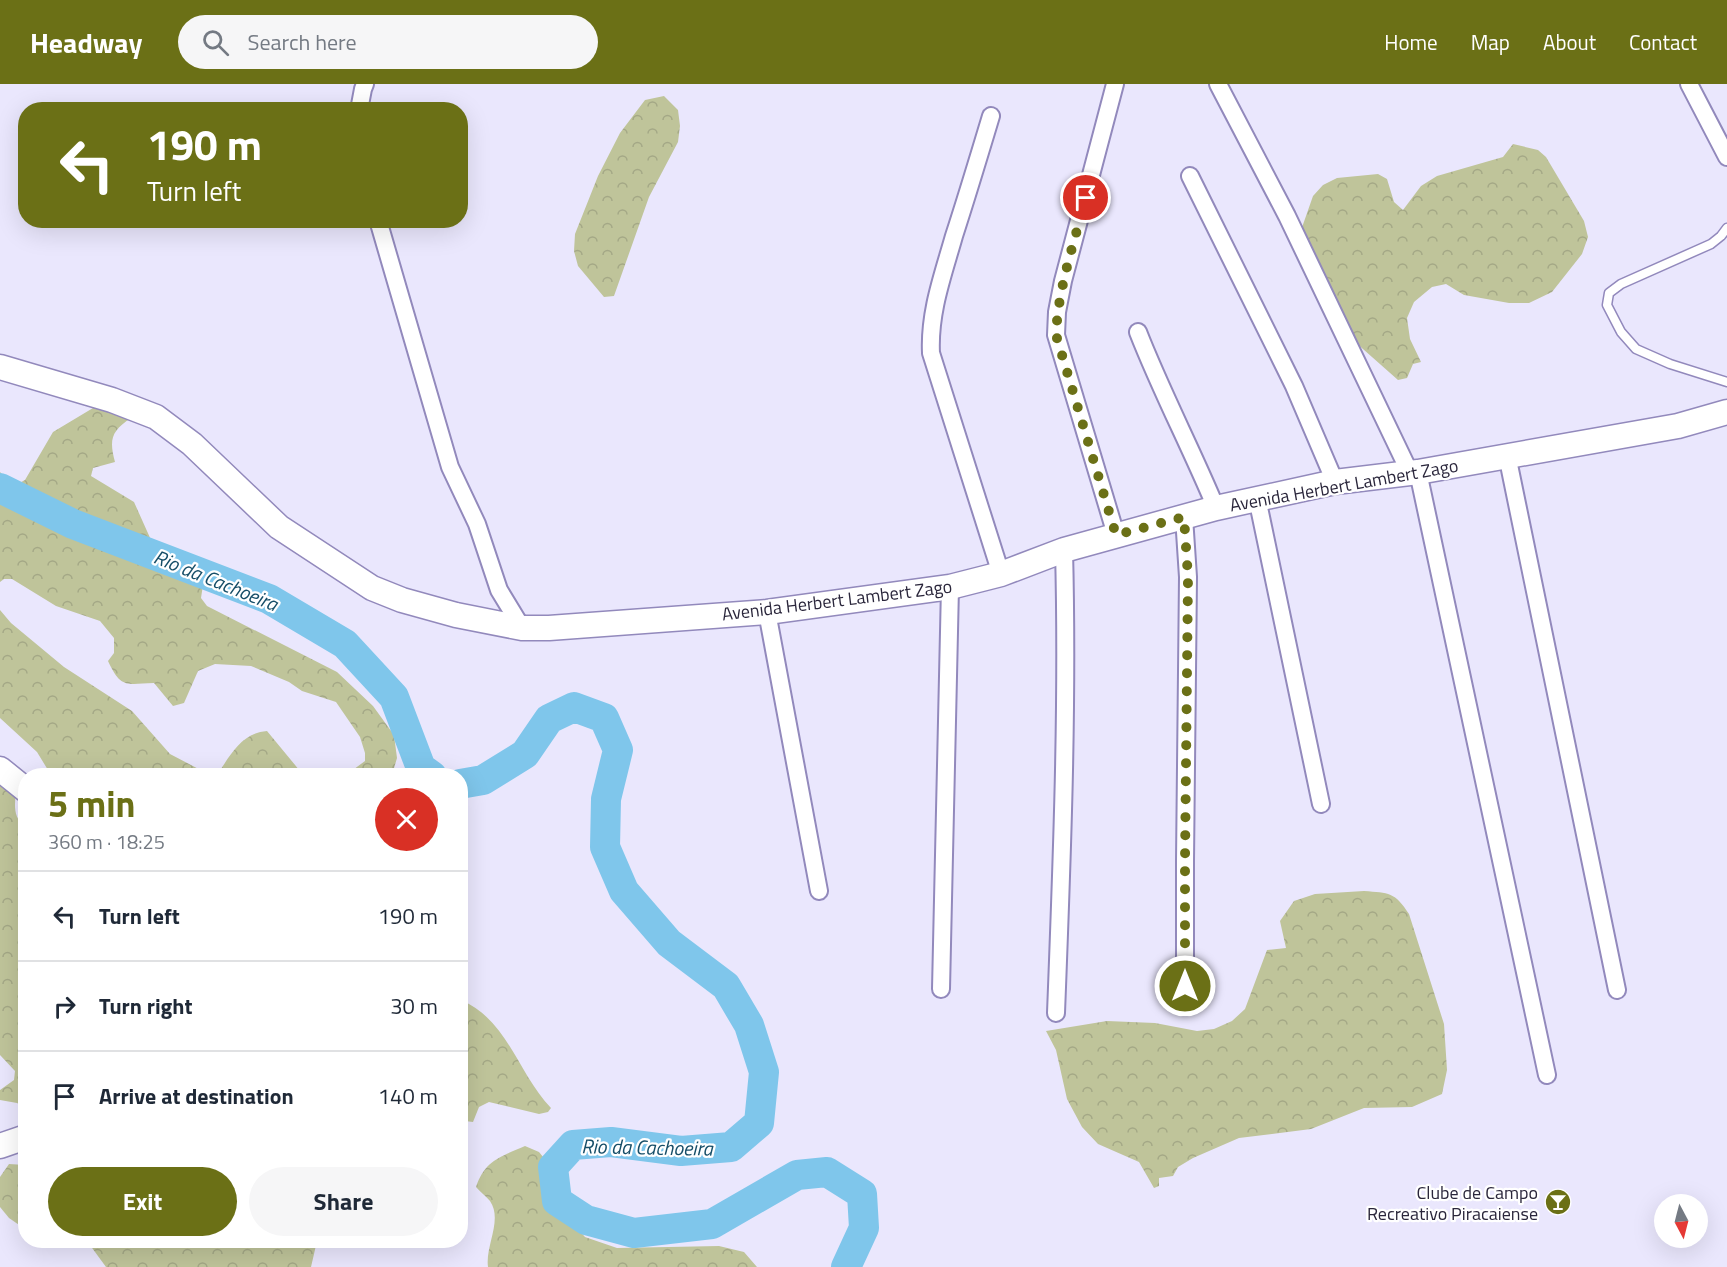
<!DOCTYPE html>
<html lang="en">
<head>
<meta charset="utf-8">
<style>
	body { margin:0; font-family:"Titillium Web",sans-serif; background:#f6f6f7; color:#1f2937; height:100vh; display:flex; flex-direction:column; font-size:22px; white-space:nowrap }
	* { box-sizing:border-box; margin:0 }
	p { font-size:20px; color:#747a83 }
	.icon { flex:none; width:33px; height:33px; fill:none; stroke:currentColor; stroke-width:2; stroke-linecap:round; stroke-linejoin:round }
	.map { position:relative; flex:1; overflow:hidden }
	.details { position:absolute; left:18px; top:684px; width:450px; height:480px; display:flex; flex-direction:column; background:#fff; border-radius:24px; box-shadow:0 6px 24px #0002 }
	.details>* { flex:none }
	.hud { position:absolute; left:18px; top:18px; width:450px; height:126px; border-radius:24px; box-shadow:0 6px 24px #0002; background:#6b7016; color:#fff; overflow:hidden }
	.needle { width:39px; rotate:173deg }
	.tools { position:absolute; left:1654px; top:1110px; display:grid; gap:12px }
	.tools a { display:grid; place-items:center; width:54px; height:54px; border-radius:50%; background:#fff; box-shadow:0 6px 24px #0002; font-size:30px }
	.pin { position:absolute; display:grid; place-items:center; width:51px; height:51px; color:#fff; margin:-26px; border:3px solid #fff; border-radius:50%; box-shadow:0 2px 6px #0007 }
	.me { position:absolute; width:66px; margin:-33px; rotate:0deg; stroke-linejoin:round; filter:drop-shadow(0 0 4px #0008) }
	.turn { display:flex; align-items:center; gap:21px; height:126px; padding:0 30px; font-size:27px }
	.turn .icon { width:78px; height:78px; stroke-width:2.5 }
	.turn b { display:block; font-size:42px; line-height:51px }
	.round { display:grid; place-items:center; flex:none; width:63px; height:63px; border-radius:32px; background:#f6f6f7 }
	.summary { display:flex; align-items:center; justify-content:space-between; height:102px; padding:0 30px }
	h1 { font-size:36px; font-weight:700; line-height:45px; color:#6b7016 }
	.button { display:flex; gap:12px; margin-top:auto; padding:12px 30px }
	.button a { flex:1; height:69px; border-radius:36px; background:#6b7016; color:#fff; font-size:24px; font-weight:700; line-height:69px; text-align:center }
	.button a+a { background:#f6f6f7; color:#1f2937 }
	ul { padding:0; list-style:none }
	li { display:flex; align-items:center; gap:18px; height:90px; padding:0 30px; border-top:2px solid #e0e1e3 }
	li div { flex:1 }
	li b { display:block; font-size:22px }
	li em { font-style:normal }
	header { display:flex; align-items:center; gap:36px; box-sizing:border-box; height:84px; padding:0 30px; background:#6b7016; color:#fff }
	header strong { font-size:28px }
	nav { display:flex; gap:33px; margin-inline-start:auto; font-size:21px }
	.search { width:420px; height:54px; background:#f6f6f7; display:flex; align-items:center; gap:15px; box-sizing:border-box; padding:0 21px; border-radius:33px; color:#747a83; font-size:22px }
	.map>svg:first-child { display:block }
	.forest { fill:url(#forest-crowns) }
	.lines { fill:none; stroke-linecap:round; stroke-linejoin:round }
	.river { stroke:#7fc6eb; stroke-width:30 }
	.lane-casing { stroke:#9289bc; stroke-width:11 }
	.street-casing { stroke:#9289bc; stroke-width:20 }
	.secondary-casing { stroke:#9289bc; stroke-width:27 }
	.lane { stroke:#fff; stroke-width:8 }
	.street { stroke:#fff; stroke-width:16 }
	.secondary { stroke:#fff; stroke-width:24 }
	.route { stroke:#6b7016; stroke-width:10; stroke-dasharray:0 18 }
	.labels { text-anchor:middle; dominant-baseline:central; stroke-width:4.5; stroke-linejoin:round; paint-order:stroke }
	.street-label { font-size:18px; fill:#2a263b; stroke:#fff }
	.poi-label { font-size:18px; fill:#2a263b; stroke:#fff; text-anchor:end }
	.water-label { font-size:20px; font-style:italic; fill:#164e68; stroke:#fff }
</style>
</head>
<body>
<header>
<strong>Headway</strong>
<div class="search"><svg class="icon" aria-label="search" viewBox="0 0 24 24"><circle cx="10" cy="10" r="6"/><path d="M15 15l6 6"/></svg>Search here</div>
<nav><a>Home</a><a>Map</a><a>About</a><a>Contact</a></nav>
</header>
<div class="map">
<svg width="1727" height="1183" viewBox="0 0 1727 1183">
	<defs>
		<pattern id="forest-crowns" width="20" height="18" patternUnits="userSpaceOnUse" patternTransform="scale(1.5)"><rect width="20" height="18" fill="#bfc49a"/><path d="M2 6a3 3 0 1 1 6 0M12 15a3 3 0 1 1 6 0" fill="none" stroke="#a4a886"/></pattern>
	</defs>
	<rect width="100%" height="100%" fill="#eae7fd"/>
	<!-- forest -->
	<g class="forest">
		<polygon points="664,12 678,26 680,42 678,58 649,113 614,212 604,213 578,182 574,167 575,150 598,92 620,49 645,16"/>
		<polygon points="1513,60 1538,66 1546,73 1584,137 1588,153 1582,170 1552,208 1529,219 1509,219 1464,211 1446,200 1432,203 1414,218 1407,234 1410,255 1421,278 1413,280 1407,294 1398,296 1346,250 1299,152 1313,112 1323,101 1337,94 1378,90 1387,95 1394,118 1403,126 1421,102 1437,92 1503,73"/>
		<path d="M103,318L131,334C111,347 109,356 115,378L93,384L91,392L134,418L151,456L203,501L201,514L207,522L337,588L373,622L394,651L397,674L392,691H346L365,677V669L360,653L336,618L302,607L289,598L251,582L215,580L198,587L184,619L173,622L154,599C126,600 121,605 108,577L114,569V554L100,537L56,522L12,495H4L0,498V388L14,402L25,396L53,348Z"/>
		<polygon points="0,526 11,539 64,583 132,627 170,670 210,691 51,691 37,668 0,634"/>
		<path d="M267,647L300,687L301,691H217C230,672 241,649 267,647Z"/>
		<path d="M0,685L17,698C16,714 10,732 25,742V1023L17,1019L0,1016V1006L14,996L15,987L0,971Z"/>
		<path d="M1364,807C1389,809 1395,808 1409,830L1444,940L1447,986L1442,1010L1412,1023L1364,1024L1311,1045L1239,1054L1193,1074L1178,1083L1173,1092L1159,1094V1102L1154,1104L1139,1078L1098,1060L1082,1043L1067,1015L1056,966L1046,947L1107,937L1155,939L1197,947L1214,945L1232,937L1245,925L1267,866L1286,864L1280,837L1294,817L1315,810Z"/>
		<path d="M461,916C508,936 518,990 551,1024L548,1028L539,1030L489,1018L479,1023L473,1038L465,1037L461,1032Z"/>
		<path d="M525,1062L539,1068L548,1079L578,1145L585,1153L617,1164L719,1162L744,1168L757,1183H488C485,1162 503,1136 490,1117C486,1112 480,1108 476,1103C485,1076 500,1073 525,1062Z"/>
		<polygon points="9,1080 25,1081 25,1145 9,1134 0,1123 0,1093"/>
		<polygon points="87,1157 317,1157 311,1183 106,1183"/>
	</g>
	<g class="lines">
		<!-- river -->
		<g class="river">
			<polyline points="0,404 73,440 269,515 345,560 394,613 421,684 432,692"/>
			<polyline points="460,700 483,696 525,670 549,635 574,623 604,634 618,666 606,715 605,763 624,807 669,859 726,902 749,941 764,988 759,1039 731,1063 681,1067 611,1058 573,1061 553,1083 557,1117 586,1136 634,1149 712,1140 797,1091 827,1088 862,1110 864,1144 846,1183"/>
		</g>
		<!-- lane casing -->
		<g class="lane-casing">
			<polyline id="lane" points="1727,144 1721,152 1711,160 1621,200 1609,209 1607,221 1621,248 1636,265 1670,280 1727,298"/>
		</g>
		<!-- street casing -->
		<g class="street-casing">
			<g id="street">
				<polyline points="1115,0 1063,197 1057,228 1056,251 1116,451"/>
				<polyline points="1218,0 1287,132 1410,389"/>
				<polyline points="1689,0 1727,73"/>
				<polyline points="359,26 363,5 365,0"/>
				<path d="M991,32C979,72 967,112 954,152C943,191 929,228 931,269L1001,490"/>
				<polyline points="1190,92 1294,302 1335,398"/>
				<polyline points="378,136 450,383 477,440 499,506 522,544"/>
				<path d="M1138,248C1161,307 1191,364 1216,424"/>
				<polyline points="1507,371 1617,906"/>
				<polyline points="1418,388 1547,991"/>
				<polyline points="1257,414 1321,720"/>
				<polyline points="1184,433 1188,493 1185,777 1185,923"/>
				<polyline points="767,528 819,807"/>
				<polyline points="941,905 950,503"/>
				<path d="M1056,929C1062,775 1068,620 1064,466"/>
			</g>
		</g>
		<!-- secondary casing -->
		<g class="secondary-casing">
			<g id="secondary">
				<polyline points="0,283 112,316 156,333 192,360 279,443 372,504 402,516 456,531 522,544 549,544 767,528 950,503 1001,490 1064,466 1216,424 1335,398 1418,388 1678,342 1727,328"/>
				<polyline points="0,685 26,706"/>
				<polyline points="0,1062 26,1053"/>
			</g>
		</g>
		<!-- lane -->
		<use href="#lane" class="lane"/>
		<!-- street -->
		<use href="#street" class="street"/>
		<!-- secondary -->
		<use href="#secondary" class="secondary"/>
	</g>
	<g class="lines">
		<!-- route -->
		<path class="route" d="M1086,114C1074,159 1058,204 1056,251L1116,451L1184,433L1188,493L1185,777V902"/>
	</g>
	<!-- icons -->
	<defs>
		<g id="bar-disc" transform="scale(1.35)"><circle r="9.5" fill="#6b7016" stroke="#fff"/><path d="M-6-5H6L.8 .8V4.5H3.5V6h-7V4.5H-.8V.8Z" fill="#fff"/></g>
	</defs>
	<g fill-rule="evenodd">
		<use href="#bar-disc" x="1558" y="1118"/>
	</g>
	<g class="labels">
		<!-- street labels -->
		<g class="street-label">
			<text transform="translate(1344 401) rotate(-10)">Avenida Herbert Lambert Zago</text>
			<text transform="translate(837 516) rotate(-7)">Avenida Herbert Lambert Zago</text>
		</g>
		<!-- poi labels -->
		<g class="poi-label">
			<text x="1538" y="1108">Clube de Campo<tspan x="1538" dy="21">Recreativo Piracaiense</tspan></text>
		</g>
		<!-- water labels -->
		<g class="water-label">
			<text transform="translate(216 496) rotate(22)">Rio da Cachoeira</text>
			<text transform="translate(647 1063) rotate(1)">Rio da Cachoeira</text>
		</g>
	</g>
</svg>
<div class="tools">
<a><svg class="needle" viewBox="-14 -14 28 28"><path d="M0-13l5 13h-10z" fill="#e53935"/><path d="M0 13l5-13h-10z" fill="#747a83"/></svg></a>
</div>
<div class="pin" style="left:1086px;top:114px;background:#d93025"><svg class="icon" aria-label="arrive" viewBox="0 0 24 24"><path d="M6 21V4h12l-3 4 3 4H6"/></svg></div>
<svg class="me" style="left:1185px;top:902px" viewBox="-20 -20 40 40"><circle r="17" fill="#6b7016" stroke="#fff" stroke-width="3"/><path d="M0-11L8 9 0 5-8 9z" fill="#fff"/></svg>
<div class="hud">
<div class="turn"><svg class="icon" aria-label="left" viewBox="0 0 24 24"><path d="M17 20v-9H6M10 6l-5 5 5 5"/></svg><div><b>190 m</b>Turn left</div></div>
</div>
<section class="details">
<div class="summary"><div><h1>5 min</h1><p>360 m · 18:25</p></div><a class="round" style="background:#d93025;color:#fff"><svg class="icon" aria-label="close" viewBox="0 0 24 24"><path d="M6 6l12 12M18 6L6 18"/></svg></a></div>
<ul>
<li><svg class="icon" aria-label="left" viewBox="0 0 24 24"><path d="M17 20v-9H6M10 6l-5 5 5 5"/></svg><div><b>Turn left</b></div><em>190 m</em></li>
<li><svg class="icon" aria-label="right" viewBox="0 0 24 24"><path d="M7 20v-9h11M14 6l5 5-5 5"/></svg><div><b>Turn right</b></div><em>30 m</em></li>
<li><svg class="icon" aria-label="arrive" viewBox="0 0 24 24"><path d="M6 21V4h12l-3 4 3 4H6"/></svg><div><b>Arrive at destination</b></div><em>140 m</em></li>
</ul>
<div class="button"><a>Exit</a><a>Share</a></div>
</section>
</div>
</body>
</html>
